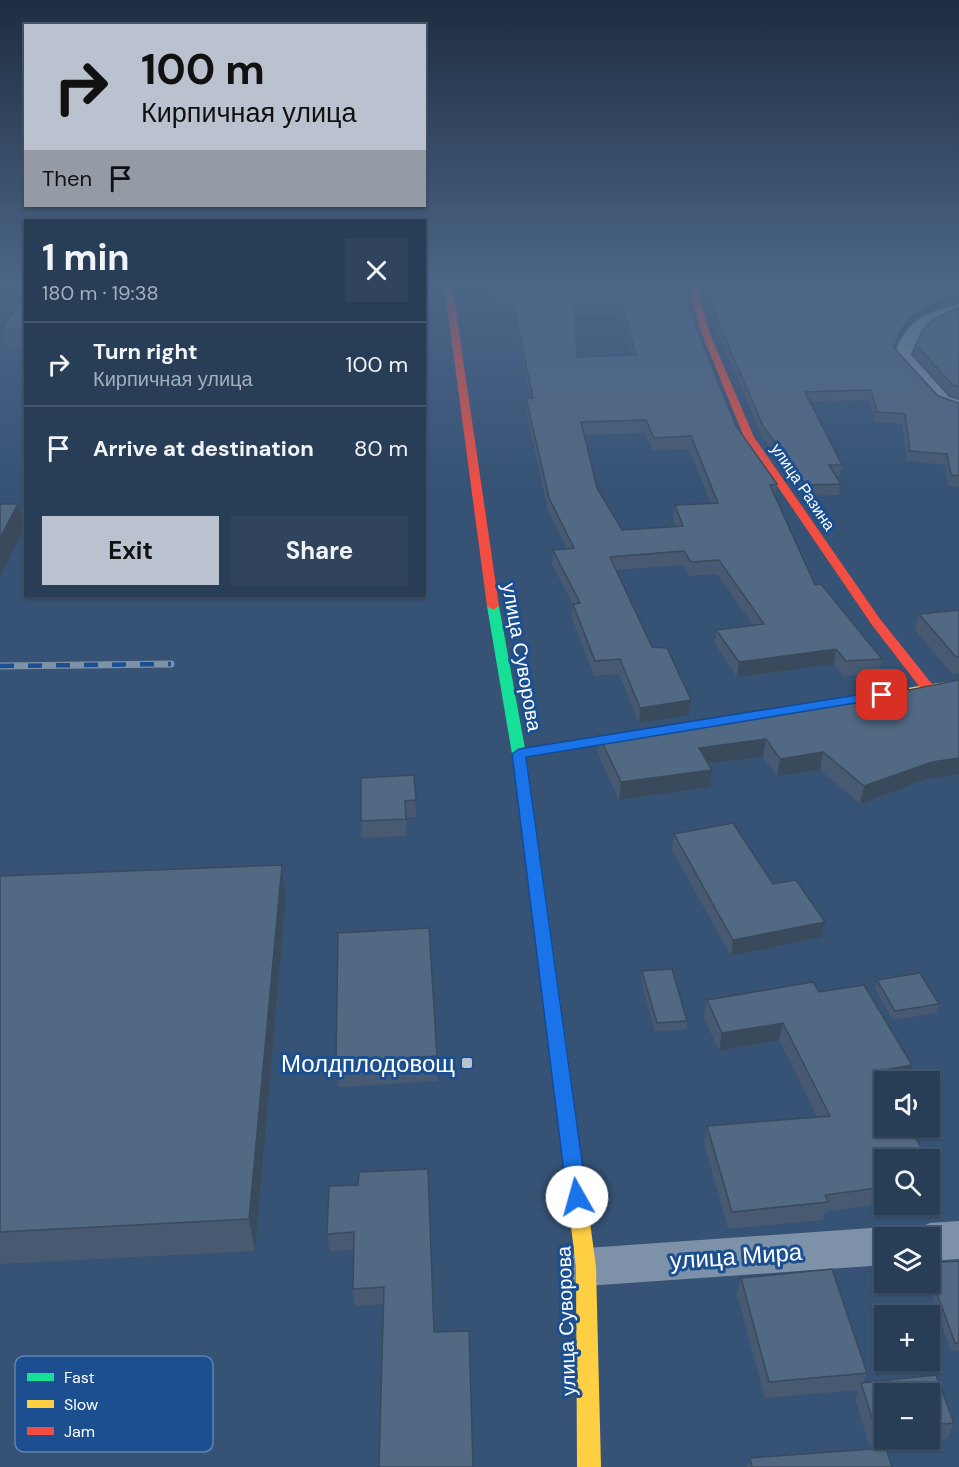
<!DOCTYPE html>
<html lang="en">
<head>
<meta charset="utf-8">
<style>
	body { margin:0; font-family:"DM Sans",sans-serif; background:#30455d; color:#f1f3f6; height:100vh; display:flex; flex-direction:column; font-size:22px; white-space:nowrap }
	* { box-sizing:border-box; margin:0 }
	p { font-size:20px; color:#a5aeba }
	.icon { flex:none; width:33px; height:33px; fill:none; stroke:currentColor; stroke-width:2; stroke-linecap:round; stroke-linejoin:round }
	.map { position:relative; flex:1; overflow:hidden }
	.drawer { position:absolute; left:24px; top:219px; width:402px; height:378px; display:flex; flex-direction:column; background:#283e57; border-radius:0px; box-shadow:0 2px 4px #0004,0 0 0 2px #44576d }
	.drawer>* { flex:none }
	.guide { position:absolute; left:24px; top:24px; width:402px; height:183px; border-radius:0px; box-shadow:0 2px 4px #0004,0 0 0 2px #44576d; background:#b9c2ce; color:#111; overflow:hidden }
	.fabs { position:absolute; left:874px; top:1071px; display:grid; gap:12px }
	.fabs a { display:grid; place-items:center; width:66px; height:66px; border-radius:0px; background:#283e57; box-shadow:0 2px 4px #0004,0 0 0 2px #44576d; font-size:30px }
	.pin { position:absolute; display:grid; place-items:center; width:51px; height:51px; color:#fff; margin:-26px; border-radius:12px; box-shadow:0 3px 9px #0006 }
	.me { position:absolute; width:66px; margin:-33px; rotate:353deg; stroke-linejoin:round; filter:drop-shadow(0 0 4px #0008) }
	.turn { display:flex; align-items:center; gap:21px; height:126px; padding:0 18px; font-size:27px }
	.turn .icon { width:78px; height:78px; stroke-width:2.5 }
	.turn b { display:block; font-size:42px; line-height:51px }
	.then { display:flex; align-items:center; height:57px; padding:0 18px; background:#0003; gap:12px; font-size:22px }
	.round { display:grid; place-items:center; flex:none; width:63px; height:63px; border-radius:0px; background:#30455d }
	.summary { display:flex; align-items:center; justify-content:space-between; height:102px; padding:0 18px }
	h1 { font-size:36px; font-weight:700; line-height:45px }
	.button { display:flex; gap:12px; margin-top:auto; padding:12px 18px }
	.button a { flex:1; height:69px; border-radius:0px; background:#b9c2ce; color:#111; font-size:24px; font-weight:700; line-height:69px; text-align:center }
	.button a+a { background:#30455d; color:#f1f3f6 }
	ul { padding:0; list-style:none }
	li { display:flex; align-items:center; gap:18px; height:84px; padding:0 18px; border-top:2px solid #44576d }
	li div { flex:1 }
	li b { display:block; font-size:22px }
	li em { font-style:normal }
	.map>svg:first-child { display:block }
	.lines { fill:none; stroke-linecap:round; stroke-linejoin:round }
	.street { fill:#7d92a8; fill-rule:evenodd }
	.fast { fill:#16e098; fill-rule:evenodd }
	.slow { fill:#ffcf43; fill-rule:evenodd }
	.jam { fill:#f24e42; fill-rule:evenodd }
	.rail-casing { stroke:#7e92a7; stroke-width:7 }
	.rail { stroke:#1b4f8f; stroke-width:4.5; stroke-dasharray:14; stroke-linecap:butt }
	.wall { fill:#475a72; fill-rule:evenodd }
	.shaded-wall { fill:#394a5c }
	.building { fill:#526984; stroke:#394a5c; stroke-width:1.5; fill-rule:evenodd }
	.route { fill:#1a73e8; stroke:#114b97; stroke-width:1.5 }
	.poi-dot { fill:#b9c2ce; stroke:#1b4f8f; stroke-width:2 }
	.labels { text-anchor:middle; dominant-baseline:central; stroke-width:6; stroke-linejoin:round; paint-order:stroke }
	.far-street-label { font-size:16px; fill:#fff; stroke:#1b4f8f }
	.street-label { font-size:20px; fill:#fff; stroke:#1b4f8f }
	.near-poi-label { font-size:24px; fill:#fff; stroke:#1b4f8f; text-anchor:end }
	.near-street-label { font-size:24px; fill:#fff; stroke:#1b4f8f }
	.key { fill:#1b4f8f; stroke:#5f84b1; stroke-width:1.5 }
	.key-label { font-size:16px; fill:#fff }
</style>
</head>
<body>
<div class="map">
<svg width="959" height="1467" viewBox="0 0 959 1467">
	<rect width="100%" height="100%" fill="#365274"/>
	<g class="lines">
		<!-- street -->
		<g class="street">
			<path d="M959,304V314C934,321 919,330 911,355L949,397L959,400V412L937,405L894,356C906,320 924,313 959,304Z"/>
			<polygon points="959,1221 959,1259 930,1261 930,1238 912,1238 916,1229 930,1223"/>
			<polygon points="885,1227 900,1233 902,1238 885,1238 885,1265 586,1286 571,1281 565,1267 571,1253 586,1248"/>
		</g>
		<!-- fast -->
		<polygon class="fast" points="493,602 499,606 526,754 568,1057 565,1062 559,1064 553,1062 550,1057 512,754 487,606"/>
		<!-- slow -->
		<g class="slow">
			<polygon points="959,680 959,688 738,722 731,718 738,714"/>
			<polygon points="643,729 650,733 648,736 519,758 512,754 519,750"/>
			<polygon points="559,1050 565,1052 568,1057 596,1267 601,1467 577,1467 576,1267 550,1057 553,1052"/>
		</g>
		<!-- jam -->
		<g class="jam">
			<polygon points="444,283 452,283 499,606 493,610 487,606"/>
			<polygon points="687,283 695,283 710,334 754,437 880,619 932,684 933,687 932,690 922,690 872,625 744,437 702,334"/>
		</g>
		<!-- rail casing -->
		<g class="rail-casing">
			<polyline id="rail" points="0,666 171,664"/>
		</g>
		<!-- rail -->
		<use href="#rail" class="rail"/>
	</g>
	<!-- wall -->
	<g class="wall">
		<polygon points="0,283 26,283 26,348 6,348 2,329 23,298 0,300"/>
		<path d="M485,283H684L695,324L736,426L777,484L775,497L815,585L882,659L879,674L843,676L834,664L737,677L715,644L716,630L753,625L717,574L689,576L683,565L616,570L652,647L691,700L689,715L639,723L619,674L594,676L572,618L573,605L552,564L553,550L567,549L548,511L526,410V398H530L513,312L493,313ZM575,314H622L632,355L577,357ZM645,433L653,450L689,449L711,504L675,505L673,518L677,527L622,530L597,488L584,435Z"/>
		<polygon points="702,283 959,283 959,303 935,309 909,325 897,343 895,349 938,396 959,403 959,487 948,486 945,465 907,461 902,424 875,422 869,400 810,402 842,465 840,476 836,476 841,484 839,495 805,496 762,436 718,333"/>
		<polygon points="959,307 959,398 950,395 914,355 916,345"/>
		<polygon points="959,610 959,673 952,674 915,630 919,614"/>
		<polygon points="959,680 959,774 927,779 860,804 820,770 777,776 763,757 709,764 710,787 619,800 598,754 599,736 783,711 872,698 873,693 909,690"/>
		<polygon points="414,775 416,817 406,817 407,836 362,838 361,821"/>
		<polygon points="674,834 773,884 825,922 821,937 731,956 672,850"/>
		<polygon points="282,865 286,896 255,1251 0,1264 0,876"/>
		<polygon points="642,971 687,1021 686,1029 655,1032 641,980"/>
		<polygon points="877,980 939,1004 936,1013 893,1020 875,989"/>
		<polygon points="819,992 912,1065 907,1082 885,1082 885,1203 825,1212 823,1220 728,1229 704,1143 707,1126 817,1117 779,1040 719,1051 704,1018 707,1000"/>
		<polygon points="437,1056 438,1081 339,1087 336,1062"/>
		<polygon points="930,1167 936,1179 930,1196"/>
		<polygon points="329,1186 434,1332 473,1467 383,1304 355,1306 353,1289 354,1250 330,1251 327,1234"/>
		<polygon points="959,1261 959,1351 951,1352 927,1282 930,1282 930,1263"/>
		<path d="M832,1269L867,1373L863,1383L936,1375L954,1423L947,1439L870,1447L855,1399L859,1390L765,1398L737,1295L741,1278ZM885,1394H930V1438H885Z"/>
		<polygon points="750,1458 892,1467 747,1467"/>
	</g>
	<!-- shaded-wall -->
	<g class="shaded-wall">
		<polygon points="0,283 26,283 26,298 0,300"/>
		<polygon points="959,294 959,303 935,309 909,325 897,343 892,357 899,333 911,316 937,300"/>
		<polygon points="18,504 24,528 0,576 0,538"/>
		<polygon points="836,649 834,664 737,677 739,662"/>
		<polygon points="691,700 689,715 639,723 640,708"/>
		<polygon points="766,739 763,757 697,765 699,748"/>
		<polygon points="823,752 820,770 777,776 780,759"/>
		<polygon points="959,758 959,774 927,779 860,804 864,786 932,762"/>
		<polygon points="712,770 710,787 619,800 621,782"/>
		<polygon points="282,865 286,896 255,1251 249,1219"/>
		<polygon points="825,922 821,937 731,956 733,940"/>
		<polygon points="783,1023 779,1040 719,1051 722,1033"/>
		<polygon points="912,1065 907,1082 885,1082 883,1070"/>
	</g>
	<!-- building -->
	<g class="building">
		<path d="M488,283H684L695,324L736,426L777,484L770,485L815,585L821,584L882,659L846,661L836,649L739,662L716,630L764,624L719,560L691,562L684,551L610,557L652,647L667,648L691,700L640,708L620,659L595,661L573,604L580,603L553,550L574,548L549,498L526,398H533L513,302H493ZM574,303L622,304L636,355L577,357ZM646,420L654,438L691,436L718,503L675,505L683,526L622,530L597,488L581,422Z"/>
		<polygon points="706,283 959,283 959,294 937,300 911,316 899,333 894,348 938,396 959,403 959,476 951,475 947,454 910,451 905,414 877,412 871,390 805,392 842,465 829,465 841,484 806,485 763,426 719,324"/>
		<polygon points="26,295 26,328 2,329"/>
		<polygon points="959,307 959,387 953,385 916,345 922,331 932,320"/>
		<polygon points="0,504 18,504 0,538"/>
		<polygon points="959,610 959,657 956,657 919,614"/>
		<polygon points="959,680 959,758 932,762 864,786 823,752 780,759 766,739 699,748 712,770 621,782 599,736 780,707 783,711 877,697 873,693 907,687 909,690"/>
		<polygon points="414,775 416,800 405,801 406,819 361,821 361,778"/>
		<polygon points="733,823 773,884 796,880 825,922 733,940 674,834"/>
		<polygon points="282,865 249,1219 0,1232 0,876"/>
		<polygon points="429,928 437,1056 336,1062 338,933"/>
		<polygon points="672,969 687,1021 657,1023 642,971"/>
		<polygon points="920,973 939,1004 895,1011 877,980"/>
		<polygon points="813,982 819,992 864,985 912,1065 883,1070 888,1082 885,1082 885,1126 910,1126 927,1160 885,1160 885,1187 825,1195 828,1202 732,1212 707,1126 830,1116 783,1023 722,1033 707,1000"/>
		<polygon points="930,1167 936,1179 930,1180"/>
		<polygon points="428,1169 434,1332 469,1331 473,1467 379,1467 384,1287 353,1289 354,1232 327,1234 329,1186 358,1185 359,1172"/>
		<polygon points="959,1261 959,1343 955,1343 930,1274 930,1263"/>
		<polygon points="832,1269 867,1373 769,1382 741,1278"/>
		<polygon points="936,1375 954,1423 930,1425 930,1394 885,1394 885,1429 876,1430 861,1383"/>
		<polygon points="886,1448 892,1467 752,1467 750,1458"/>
	</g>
	<!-- sky -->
	<linearGradient id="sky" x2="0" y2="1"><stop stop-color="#1e2d40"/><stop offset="0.58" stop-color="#4c6688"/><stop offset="1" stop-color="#4c6688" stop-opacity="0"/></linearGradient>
	<rect width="959" height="489" fill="url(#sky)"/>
	<!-- route -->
	<polygon class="route" points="882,691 886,692 888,695 886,698 526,757 587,1197 584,1203 577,1206 570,1203 567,1197 512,754 519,749"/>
	<!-- markers -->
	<rect class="poi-dot" x="461" y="1057" width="12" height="12" rx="3"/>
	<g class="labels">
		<!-- far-street labels -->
		<g class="far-street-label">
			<text transform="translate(803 487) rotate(56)">улица Разина</text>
		</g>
		<!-- street labels -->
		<g class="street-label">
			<text transform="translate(522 657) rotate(80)">улица Суворова</text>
			<text transform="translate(566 1321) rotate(-92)">улица Суворова</text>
		</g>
		<!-- near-poi labels -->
		<g class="near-poi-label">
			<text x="455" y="1063">Молдплодовощ</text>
		</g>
		<!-- near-street labels -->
		<g class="near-street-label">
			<text transform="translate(736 1256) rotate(-4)">улица Мира</text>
		</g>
	</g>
	<!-- legend -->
	<rect x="15" y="1356" width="198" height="96" rx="9" class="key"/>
	<rect x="27" y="1373" width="27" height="8" fill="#16e098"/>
	<rect x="27" y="1400" width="27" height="8" fill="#ffcf43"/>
	<rect x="27" y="1427" width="27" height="8" fill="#f24e42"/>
	<g class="key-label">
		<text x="64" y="1383">Fast</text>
		<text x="64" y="1410">Slow</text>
		<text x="64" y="1437">Jam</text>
	</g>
</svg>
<div class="fabs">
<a><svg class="icon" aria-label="sound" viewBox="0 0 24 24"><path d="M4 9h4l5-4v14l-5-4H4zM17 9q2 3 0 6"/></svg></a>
<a><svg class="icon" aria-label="search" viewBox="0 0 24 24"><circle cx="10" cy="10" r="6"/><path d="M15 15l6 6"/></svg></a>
<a><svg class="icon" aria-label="layers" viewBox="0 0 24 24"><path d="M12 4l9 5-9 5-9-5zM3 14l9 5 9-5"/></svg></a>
<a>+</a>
<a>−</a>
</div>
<div class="pin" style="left:882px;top:695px;background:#d93025"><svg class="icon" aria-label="arrive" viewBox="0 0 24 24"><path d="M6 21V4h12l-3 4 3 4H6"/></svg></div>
<svg class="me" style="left:577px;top:1197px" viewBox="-20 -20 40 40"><circle r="19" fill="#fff"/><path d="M0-13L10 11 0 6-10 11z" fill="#1a73e8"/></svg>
<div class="guide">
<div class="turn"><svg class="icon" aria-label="right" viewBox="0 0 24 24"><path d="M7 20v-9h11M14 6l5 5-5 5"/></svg><div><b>100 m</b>Кирпичная улица</div></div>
<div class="then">Then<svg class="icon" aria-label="arrive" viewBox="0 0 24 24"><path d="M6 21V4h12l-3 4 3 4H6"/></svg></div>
</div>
<section class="drawer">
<div class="summary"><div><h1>1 min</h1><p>180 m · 19:38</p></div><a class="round"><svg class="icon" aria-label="close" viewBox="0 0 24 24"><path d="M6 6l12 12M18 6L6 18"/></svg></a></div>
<ul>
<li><svg class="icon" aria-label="right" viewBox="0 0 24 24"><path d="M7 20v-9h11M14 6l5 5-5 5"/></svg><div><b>Turn right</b><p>Кирпичная улица</p></div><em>100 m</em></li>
<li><svg class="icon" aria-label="arrive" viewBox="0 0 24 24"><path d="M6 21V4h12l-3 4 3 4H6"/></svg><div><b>Arrive at destination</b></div><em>80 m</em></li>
</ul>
<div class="button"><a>Exit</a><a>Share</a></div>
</section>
</div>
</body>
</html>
